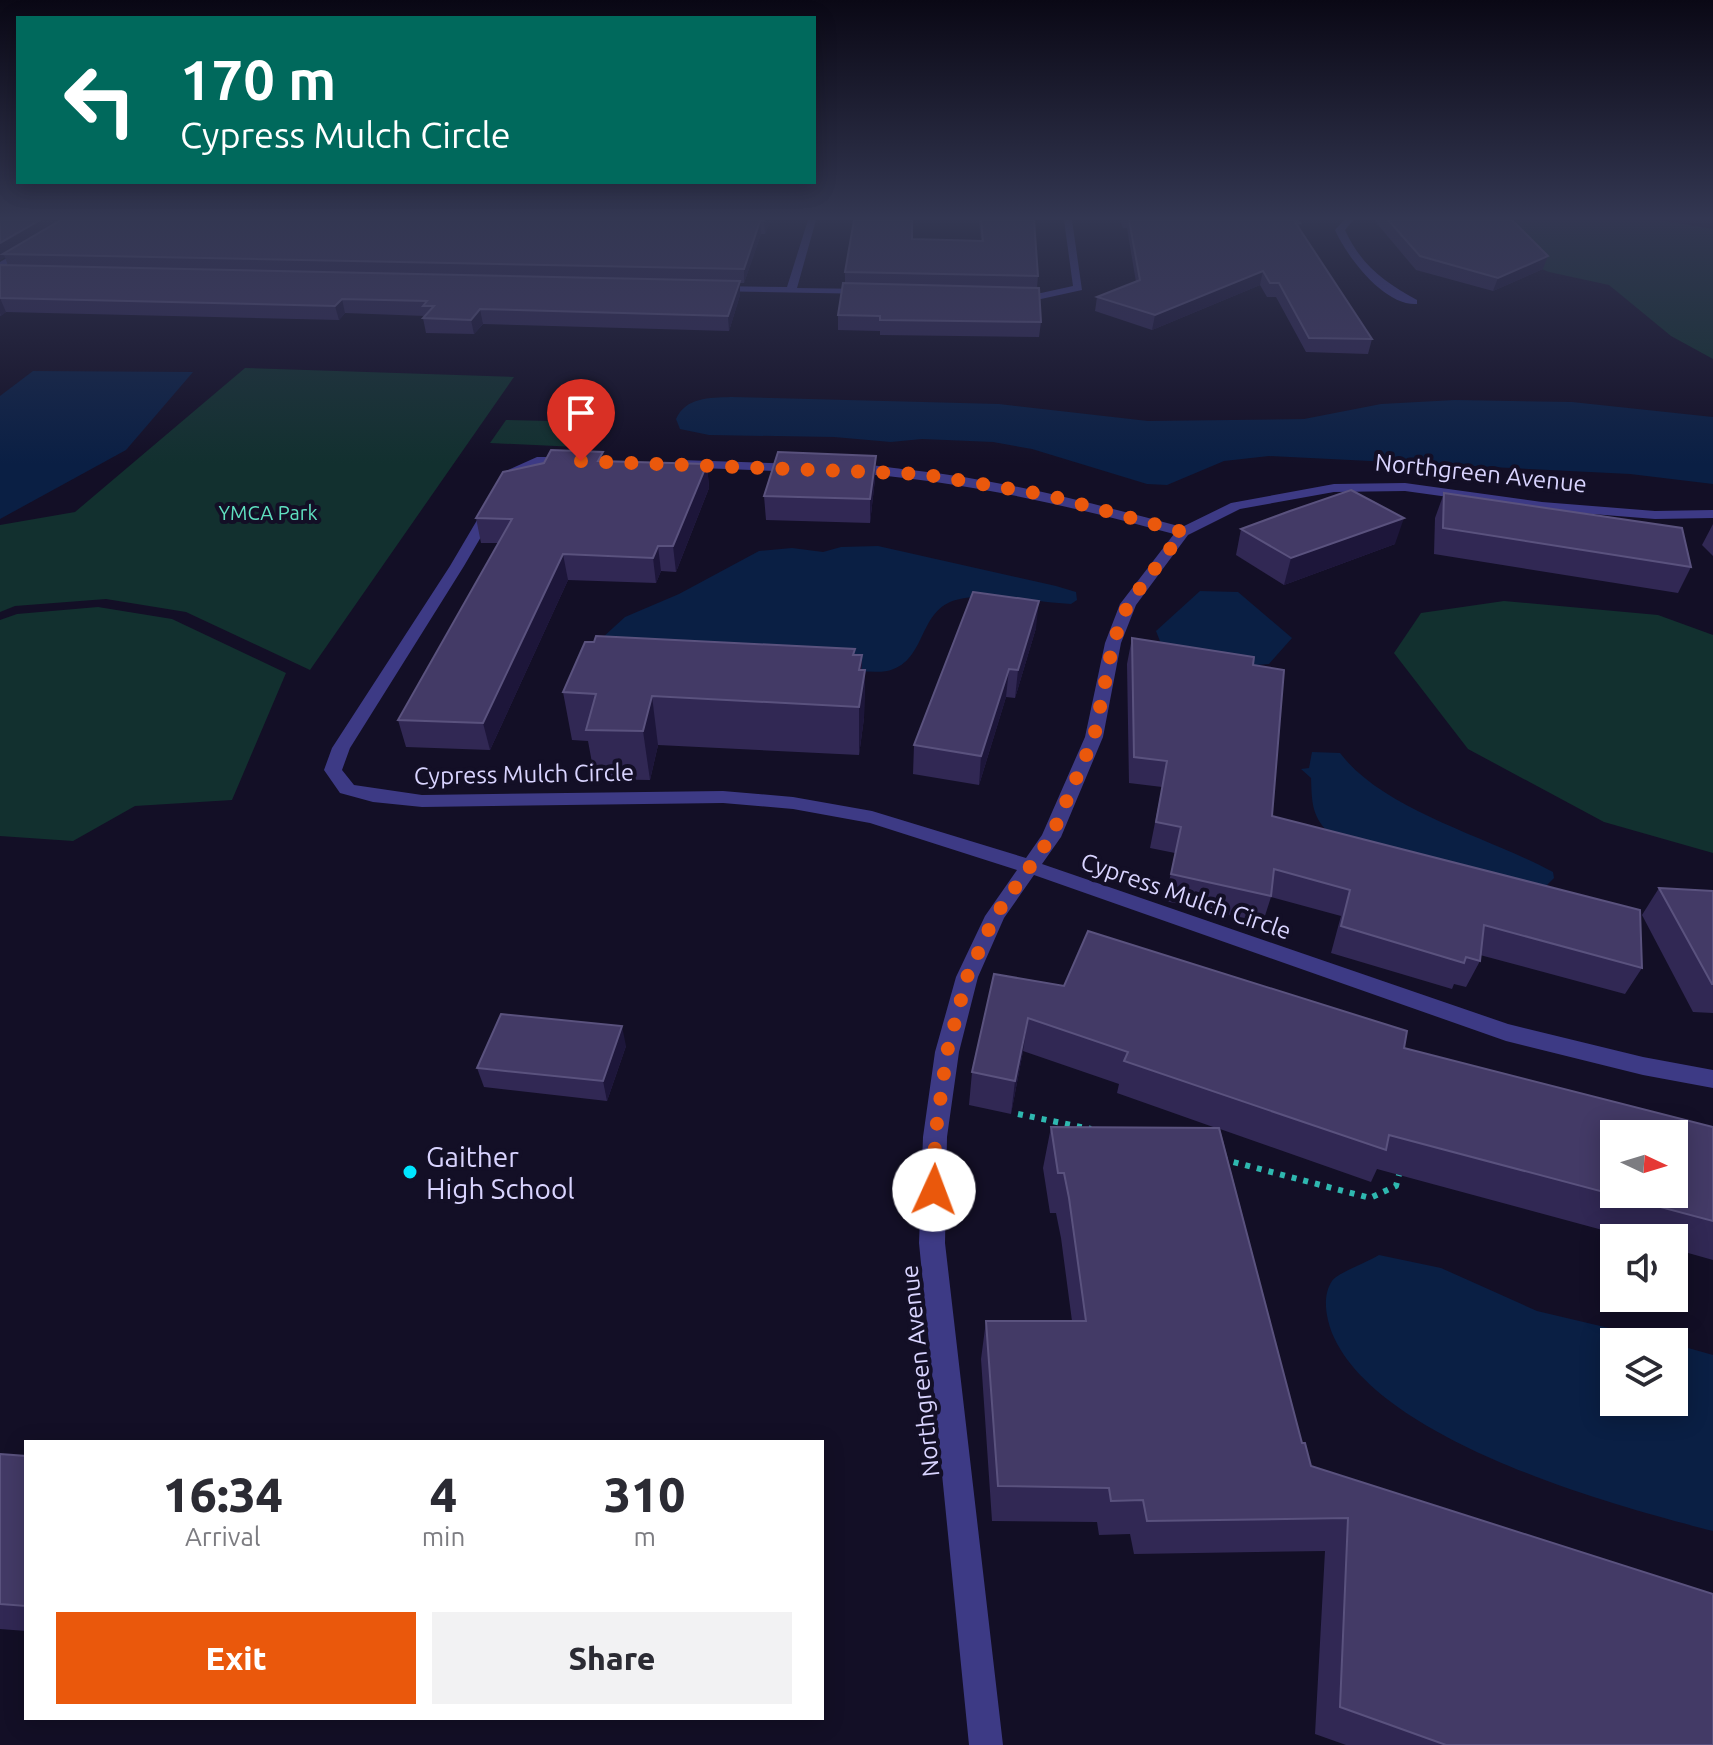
<!DOCTYPE html>
<html lang="en">
<head>
<meta charset="utf-8">
<style>
	body { margin:0; font-family:Ubuntu,sans-serif; background:#f2f2f3; color:#2b2b33; height:100vh; display:flex; flex-direction:column; font-size:30px; white-space:nowrap }
	* { box-sizing:border-box; margin:0 }
	p { font-size:26px; color:#7c7c81 }
	.icon { flex:none; width:44px; height:44px; fill:none; stroke:currentColor; stroke-width:2; stroke-linecap:round; stroke-linejoin:round }
	.map { position:relative; flex:1; overflow:hidden }
	.details { position:absolute; left:24px; top:1440px; width:800px; height:280px; display:flex; flex-direction:column; background:#fff; border-radius:0px; box-shadow:0 4px 20px #0003 }
	.details>* { flex:none }
	.hud { position:absolute; left:16px; top:16px; width:800px; height:168px; border-radius:0px; box-shadow:0 4px 20px #0003; background:#00695c; color:#fff; overflow:hidden }
	.needle { width:52px; rotate:94deg }
	.fabs { position:absolute; left:1600px; top:1120px; display:grid; gap:16px }
	.fabs a { display:grid; place-items:center; width:88px; height:88px; border-radius:0px; background:#fff; box-shadow:0 4px 20px #0003; font-size:40px }
	.pin { position:absolute; display:grid; place-items:center; width:68px; height:68px; color:#fff; margin:-82px -34px; border-radius:50% 50% 50% 0; rotate:-45deg; box-shadow:0 0 8px #0007 }
	.pin .icon { rotate:45deg }
	.me { position:absolute; width:88px; margin:-44px; rotate:2deg; stroke-linejoin:round; filter:drop-shadow(0 0 6px #0008) }
	.turn { display:flex; align-items:center; gap:28px; height:168px; padding:0 32px; font-size:36px }
	.turn .icon { width:104px; height:104px; stroke-width:2.5 }
	.turn b { display:block; font-size:56px; line-height:68px }
	.eta { display:flex; justify-content:space-evenly; align-items:center; height:136px; text-align:center }
	.eta b { font-size:48px; font-weight:800; line-height:56px }
	.cta { display:flex; gap:16px; margin-top:auto; padding:16px 32px }
	.cta a { flex:1; height:92px; border-radius:0px; background:#ea580c; color:#fff; font-size:32px; font-weight:800; line-height:92px; text-align:center }
	.cta a+a { background:#f2f2f3; color:#2b2b33 }
	.map>svg:first-child { display:block }
	.green { fill:#12302f }
	.water { fill:#0a1f44 }
	.lines { fill:none; stroke-linecap:round; stroke-linejoin:round }
	.path { stroke:#2fb8b0; stroke-width:6; stroke-dasharray:5 7; stroke-linecap:butt }
	.street { fill:#3d3a85; fill-rule:evenodd }
	.wall { fill:#312854 }
	.shaded-wall { fill:#1d163a }
	.building { fill:#433a66; stroke:#5a527e; stroke-width:2; fill-rule:evenodd }
	.route { stroke:#ea580c; stroke-width:14; stroke-dasharray:0 25.2 }
	.poi-dot { fill:#00e5ff; stroke:#130f26; stroke-width:3 }
	.labels { text-anchor:middle; dominant-baseline:central; stroke-width:8; stroke-linejoin:round; paint-order:stroke }
	.far-park-label { font-size:20px; fill:#5fe0c0; stroke:#130f26 }
	.street-label { font-size:24px; fill:#d9d4ff; stroke:#130f26 }
	.near-poi-label { font-size:28px; fill:#d9d4ff; stroke:#130f26; text-anchor:start }
</style>
</head>
<body>
<div class="map">
<svg width="1713" height="1745" viewBox="0 0 1713 1745">
	<rect width="100%" height="100%" fill="#130f26"/>
	<!-- green -->
	<g class="green">
		<polygon points="1498,220 1659,220 1713,229 1713,359 1671,336 1609,285 1549,272 1501,252"/>
		<polygon points="245,368 514,377 310,670 186,612 106,599 15,606 0,612 0,525 75,512"/>
		<polygon points="506,420 592,422 577,447 490,443"/>
		<polygon points="1504,601 1658,615 1713,635 1713,853 1604,822 1468,749 1394,653 1421,613"/>
		<polygon points="98,607 172,619 286,673 232,800 135,806 73,841 0,836 0,620 17,614"/>
	</g>
	<!-- water -->
	<g class="water">
		<polygon points="33,371 193,372 126,450 0,519 0,396"/>
		<path d="M731,397L999,404L1148,421L1304,419L1381,404L1455,400L1572,402L1713,417V484L1630,474L1269,456L1224,461L1167,485L1147,484L1032,449L993,442L922,439L891,442L834,437L709,435L680,429L676,419C686,397 709,398 731,397Z"/>
		<path d="M878,546L1056,586L1076,592L1077,600L1071,604C1037,603 982,589 950,602C918,616 925,663 887,671C862,675 834,664 808,662C736,655 662,653 590,649L625,617L679,594L759,551L792,548L823,552L841,547Z"/>
		<polygon points="1200,591 1238,592 1292,638 1269,664 1233,667 1165,654 1156,631"/>
		<path d="M1312,752L1340,753C1384,811 1489,837 1553,872L1554,878L1546,886L1328,832C1311,815 1312,800 1311,778L1301,769L1309,768Z"/>
		<path d="M1379,1255L1441,1268L1537,1311L1668,1342H1614V1402H1674V1344L1713,1355V1531C1610,1505 1376,1440 1332,1333C1326,1317 1322,1296 1332,1281C1337,1273 1368,1262 1379,1255Z"/>
	</g>
	<g class="lines">
		<!-- path -->
		<g class="path">
			<polyline points="1018,1114 1091,1129"/>
			<polyline points="1222,1159 1370,1198 1396,1186 1400,1171"/>
		</g>
		<!-- street -->
		<g class="street">
			<polygon points="72,220 82,220 0,269 0,262"/>
			<polygon points="808,220 816,220 797,288 868,289 873,292 872,294 712,291 711,289 716,286 787,287"/>
			<polygon points="1064,220 1072,220 1082,290 1041,299 1008,297 1008,293 1012,292 1041,293 1073,286"/>
			<path d="M1344,220H1353L1345,230C1361,265 1384,282 1417,300V304C1384,306 1347,257 1335,230Z"/>
			<path d="M537,457H572L579,461L572,465H539L516,477L464,566L350,748L342,770L354,785L422,795L723,791L793,797L872,811L1026,858L1042,835L1085,737L1105,643L1120,604L1174,534C1066,505 960,480 848,473L843,472V466C864,462 890,468 911,470C1003,480 1092,503 1182,527L1231,503L1334,484L1405,483L1542,502L1655,511L1713,510V518L1655,519L1542,510L1405,491L1334,492L1240,509L1188,535L1136,605L1121,643L1103,737L1061,837L1042,864L1508,1024L1643,1057L1713,1070V1088L1643,1075L1506,1041L1034,875L1004,918L978,977L959,1052L947,1137L945,1243L1003,1745H969L919,1243L923,1137L935,1052L956,977L985,916L1017,870L870,823L793,809L723,803L422,807L373,802L340,793L324,770L332,748L450,566L506,471Z"/>
			<polygon points="680,460 800,464 807,468 800,472 675,467 675,461"/>
		</g>
	</g>
	<!-- wall -->
	<g class="wall">
		<polygon points="0,220 771,220 765,234 761,234 744,283 740,283 740,295 729,331 483,324 474,334 426,333 423,318 425,316 345,313 339,320 46,313 6,312 0,316 0,265 8,266 5,257 0,260"/>
		<polygon points="979,220 1034,220 1038,276 1037,288 1041,322 1039,337 880,335 880,331 838,330 838,315 845,283 845,272 912,239 981,241"/>
		<polygon points="1120,220 1298,220 1300,223 1299,228 1372,339 1368,354 1306,352 1276,297 1267,297 1260,285 1152,330 1095,311 1097,297 1136,282 1127,228 1123,228"/>
		<polygon points="1374,220 1512,220 1543,269 1493,291 1416,270"/>
		<polygon points="604,461 707,464 709,488 676,572 661,571 656,583 568,580 490,750 406,747 398,720 498,543 481,543 476,518"/>
		<polygon points="875,479 870,523 766,520 764,496"/>
		<polygon points="1444,493 1691,567 1678,593 1434,554 1435,518"/>
		<polygon points="1713,524 1713,556 1702,545"/>
		<polygon points="1241,529 1395,544 1284,585 1236,555"/>
		<polygon points="1036,628 1015,698 1006,697 979,785 913,774 914,745"/>
		<polygon points="1132,638 1253,665 1272,816 1642,968 1625,994 1480,955 1480,961 1466,987 1454,984 1452,989 1331,953 1341,916 1271,897 1263,922 1165,901 1175,853 1150,848 1162,787 1129,783 1127,664"/>
		<polygon points="855,655 862,670 865,670 864,718 859,755 658,745 650,780 595,779 588,741 572,740 563,692"/>
		<polygon points="1659,888 1713,891 1713,1013 1693,1012 1642,915"/>
		<polygon points="994,974 1404,1048 1713,1127 1713,1260 1674,1249 1674,1238 1632,1238 1377,1169 1371,1182 1220,1129 1302,1443 1311,1466 1713,1745 1346,1745 1315,1734 1325,1551 1134,1554 1130,1534 1099,1535 1097,1522 992,1521 981,1359 986,1321 1072,1321 1061,1238 1056,1213 1050,1213 1043,1168 1051,1127 1216,1128 1117,1093 1119,1084 1023,1051 1011,1114 969,1105 972,1072"/>
		<polygon points="626,1046 607,1101 484,1087 477,1068"/>
		<polygon points="0,1454 26,1456 26,1631 0,1629"/>
	</g>
	<!-- shaded-wall -->
	<g class="shaded-wall">
		<polygon points="40,220 66,220 3,254 5,257 0,260 0,243"/>
		<polygon points="765,220 771,220 765,234 764,221"/>
		<polygon points="760,221 761,234 744,283 744,269"/>
		<polygon points="1548,256 1543,269 1493,291 1498,278"/>
		<polygon points="1263,271 1260,285 1152,330 1155,315"/>
		<polygon points="740,281 740,295 729,331 728,316"/>
		<polygon points="0,298 6,312 1,316 0,313"/>
		<polygon points="342,299 345,313 339,320 335,306"/>
		<polygon points="480,309 483,324 474,334 471,320"/>
		<polygon points="876,456 875,479 870,523 870,499"/>
		<polygon points="707,464 709,488 676,572 673,546"/>
		<polygon points="1404,518 1395,544 1284,585 1291,558"/>
		<polygon points="658,546 661,571 656,583 653,558"/>
		<polygon points="563,554 568,580 490,750 483,723"/>
		<polygon points="1039,601 1036,628 1015,698 1018,670"/>
		<polygon points="862,655 862,690 865,670 864,718 859,755 859,670"/>
		<polygon points="1009,669 1006,697 979,785 981,756"/>
		<polygon points="652,696 658,745 650,780 643,731"/>
		<polygon points="1028,1018 1023,1051 1011,1114 1015,1081"/>
		<polygon points="622,1026 626,1046 607,1101 603,1081"/>
	</g>
	<!-- building -->
	<g class="building">
		<polygon points="0,220 40,220 0,243"/>
		<polygon points="61,220 765,220 760,221 744,269 3,254"/>
		<polygon points="854,220 912,220 912,239 983,241 981,220 1034,220 1038,276 845,272"/>
		<polygon points="1129,220 1298,220 1300,223 1295,222 1372,339 1309,338 1279,283 1270,283 1263,271 1155,315 1097,297 1140,280"/>
		<polygon points="1388,220 1512,220 1548,256 1498,278 1420,256"/>
		<polygon points="0,265 740,281 728,316 480,309 471,320 423,318 434,306 423,306 427,301 342,299 335,306 0,298"/>
		<polygon points="843,283 1039,288 1041,322 880,320 880,316 838,315"/>
		<polygon points="551,450 603,452 598,461 707,464 673,546 658,546 653,558 563,554 483,723 398,720 512,519 476,518 503,472 544,463"/>
		<polygon points="778,452 876,456 870,499 764,496"/>
		<polygon points="1351,490 1404,518 1291,558 1241,529 1290,511"/>
		<polygon points="1444,493 1682,528 1691,567 1443,528"/>
		<polygon points="973,592 1039,601 1018,670 1009,669 981,756 914,745"/>
		<polygon points="596,636 855,649 853,655 862,655 859,670 865,670 859,707 652,696 643,731 586,730 596,694 563,692 585,642 594,642"/>
		<polygon points="1132,638 1254,657 1253,665 1284,670 1272,816 1640,910 1642,968 1484,925 1480,961 1466,957 1464,963 1341,926 1350,890 1274,869 1271,896 1171,874 1181,827 1156,822 1167,761 1134,757"/>
		<polygon points="1659,888 1713,891 1713,984 1712,984"/>
		<path d="M1088,931L1407,1031L1404,1048L1713,1127V1221L1389,1135L1386,1150L1124,1061L1128,1052L1028,1018L1015,1081L972,1072L994,974L1064,986ZM1614,1134H1674V1194H1614Z"/>
		<polygon points="501,1014 622,1026 603,1081 477,1068"/>
		<polygon points="1051,1127 1219,1128 1302,1443 1305,1443 1311,1466 1713,1594 1713,1745 1446,1745 1340,1707 1348,1518 1147,1521 1143,1500 1111,1501 1109,1488 998,1486 986,1321 1086,1321 1069,1198 1064,1173 1058,1173"/>
		<polygon points="0,1454 26,1456 26,1606 0,1604"/>
	</g>
	<!-- sky -->
	<linearGradient id="sky" x2="0" y2="1"><stop stop-color="#0a0815"/><stop offset="0.47" stop-color="#333752"/><stop offset="1" stop-color="#333752" stop-opacity="0"/></linearGradient>
	<rect width="1713" height="464" fill="url(#sky)"/>
	<g class="lines">
		<!-- route -->
		<polyline class="route" points="581,461 922,474 1047,495 1183,532 1128,604 1113,643 1094,737 1051,837 995,916 967,977 947,1052 935,1137 934,1190"/>
	</g>
	<!-- markers -->
	<circle class="poi-dot" cx="410" cy="1172" r="8"/>
	<g class="labels">
		<!-- far-park labels -->
		<g class="far-park-label">
			<text x="268" y="512">YMCA Park</text>
		</g>
		<!-- street labels -->
		<g class="street-label">
			<text transform="translate(1481 473) rotate(6)">Northgreen Avenue</text>
			<text transform="translate(524 774) rotate(-1)">Cypress Mulch Circle</text>
			<text transform="translate(1186 896) rotate(19)">Cypress Mulch Circle</text>
			<text transform="translate(920 1371) rotate(-96)">Northgreen Avenue</text>
		</g>
		<!-- near-poi labels -->
		<g class="near-poi-label">
			<text x="426" y="1156">Gaither<tspan x="426" dy="32">High School</tspan></text>
		</g>
	</g>
</svg>
<div class="fabs">
<a><svg class="needle" viewBox="-14 -14 28 28"><path d="M0-13l5 13h-10z" fill="#e53935"/><path d="M0 13l5-13h-10z" fill="#7c7c81"/></svg></a>
<a><svg class="icon" aria-label="sound" viewBox="0 0 24 24"><path d="M4 9h4l5-4v14l-5-4H4zM17 9q2 3 0 6"/></svg></a>
<a><svg class="icon" aria-label="layers" viewBox="0 0 24 24"><path d="M12 4l9 5-9 5-9-5zM3 14l9 5 9-5"/></svg></a>
</div>
<div class="pin" style="left:581px;top:461px;background:#d93025"><svg class="icon" aria-label="arrive" viewBox="0 0 24 24"><path d="M6 21V4h12l-3 4 3 4H6"/></svg></div>
<svg class="me" style="left:934px;top:1190px" viewBox="-20 -20 40 40"><circle r="19" fill="#fff"/><path d="M0-13L10 11 0 6-10 11z" fill="#ea580c"/></svg>
<div class="hud">
<div class="turn"><svg class="icon" aria-label="left" viewBox="0 0 24 24"><path d="M17 20v-9H6M10 6l-5 5 5 5"/></svg><div><b>170 m</b>Cypress Mulch Circle</div></div>
</div>
<section class="details">
<div class="eta">
<div><b>16:34</b><p>Arrival</p></div>
<div><b>4</b><p>min</p></div>
<div><b>310</b><p>m</p></div>
</div>
<div class="cta"><a>Exit</a><a>Share</a></div>
</section>
</div>
</body>
</html>
